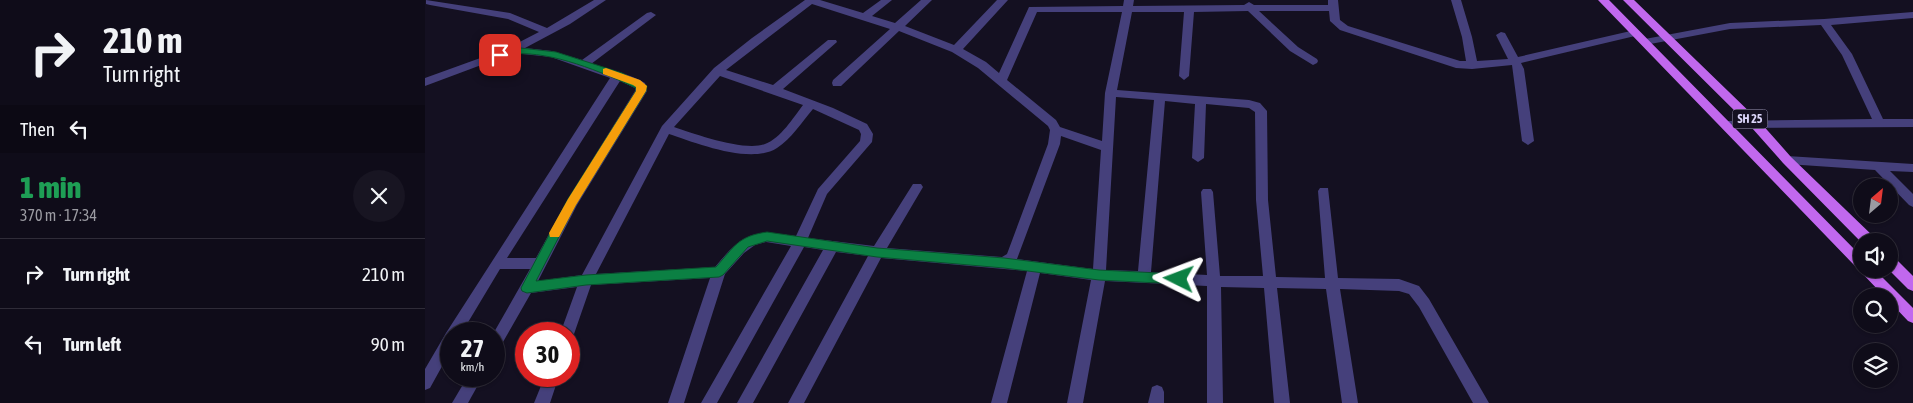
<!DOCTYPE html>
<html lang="en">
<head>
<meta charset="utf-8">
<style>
	body { margin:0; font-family:"Asap Condensed",sans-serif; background:#181522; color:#f1f3f6; height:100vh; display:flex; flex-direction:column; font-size:19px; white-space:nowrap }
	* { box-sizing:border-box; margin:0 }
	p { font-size:16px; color:#9b9ba2 }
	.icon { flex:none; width:28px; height:28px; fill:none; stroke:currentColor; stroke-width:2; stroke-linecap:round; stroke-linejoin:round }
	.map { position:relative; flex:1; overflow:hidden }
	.sheet { display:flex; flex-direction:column; background:#0f0c19; width:425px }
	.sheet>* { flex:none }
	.guide { background:#0f0c19; color:#f1f3f6; overflow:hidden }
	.needle { width:32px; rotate:28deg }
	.controls { position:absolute; left:1428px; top:178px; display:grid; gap:10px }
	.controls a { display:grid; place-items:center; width:45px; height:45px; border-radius:50%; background:#0f0c19; box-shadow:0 1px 4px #0004,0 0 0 1px #2f2c38; font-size:25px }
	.speed { position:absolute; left:15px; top:322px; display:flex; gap:10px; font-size:25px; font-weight:700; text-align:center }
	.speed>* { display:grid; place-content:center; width:65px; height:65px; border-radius:50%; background:#0f0c19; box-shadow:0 1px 4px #0004,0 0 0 1px #2f2c38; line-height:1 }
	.speed small { font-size:12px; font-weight:400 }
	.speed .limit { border:8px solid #d22; background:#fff; color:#111 }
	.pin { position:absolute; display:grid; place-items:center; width:42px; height:42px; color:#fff; margin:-21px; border-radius:10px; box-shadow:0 2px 8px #0006 }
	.me { position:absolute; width:55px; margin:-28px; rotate:273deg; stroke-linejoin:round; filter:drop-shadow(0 0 4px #0008) }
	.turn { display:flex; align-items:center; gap:18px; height:105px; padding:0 20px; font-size:22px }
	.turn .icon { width:65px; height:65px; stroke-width:2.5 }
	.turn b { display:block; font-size:35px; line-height:42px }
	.then { display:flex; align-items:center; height:48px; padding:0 20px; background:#0003; gap:10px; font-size:19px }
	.round { display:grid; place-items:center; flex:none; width:52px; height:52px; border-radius:26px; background:#181522 }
	.summary { display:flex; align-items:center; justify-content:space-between; height:85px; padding:0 20px }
	h1 { font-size:30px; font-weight:800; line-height:38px; color:#1e9e55 }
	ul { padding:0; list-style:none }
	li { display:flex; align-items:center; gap:15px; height:70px; padding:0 20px; border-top:1px solid #2f2c38 }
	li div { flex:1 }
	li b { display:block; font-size:19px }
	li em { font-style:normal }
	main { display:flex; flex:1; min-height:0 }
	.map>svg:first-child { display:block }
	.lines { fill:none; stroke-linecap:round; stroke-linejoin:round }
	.minor { fill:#45407b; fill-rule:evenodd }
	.primary { fill:#c168ee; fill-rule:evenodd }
	.route { fill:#0b8043; stroke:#07532c }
	.slow { fill:#f59e0b }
	.labels { text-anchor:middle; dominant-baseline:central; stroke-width:5; stroke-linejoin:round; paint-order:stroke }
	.shield { fill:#141021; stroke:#9f9ab9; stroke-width:1 }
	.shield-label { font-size:12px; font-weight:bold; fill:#dbd5fa }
</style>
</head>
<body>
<main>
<section class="sheet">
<div class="guide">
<div class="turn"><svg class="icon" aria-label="right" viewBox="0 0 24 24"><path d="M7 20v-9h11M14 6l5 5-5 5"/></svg><div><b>210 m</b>Turn right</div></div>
<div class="then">Then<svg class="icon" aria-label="left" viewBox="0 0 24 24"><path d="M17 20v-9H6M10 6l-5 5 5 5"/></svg></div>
</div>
<div class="summary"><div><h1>1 min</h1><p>370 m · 17:34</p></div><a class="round"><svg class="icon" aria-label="close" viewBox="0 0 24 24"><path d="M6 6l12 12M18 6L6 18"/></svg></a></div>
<ul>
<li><svg class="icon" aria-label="right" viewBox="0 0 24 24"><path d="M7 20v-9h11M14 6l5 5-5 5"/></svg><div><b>Turn right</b></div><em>210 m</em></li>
<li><svg class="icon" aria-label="left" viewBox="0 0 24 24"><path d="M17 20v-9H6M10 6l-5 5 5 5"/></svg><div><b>Turn left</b></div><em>90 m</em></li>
</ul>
</section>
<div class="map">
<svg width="1488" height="403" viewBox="0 0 1488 403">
	<rect width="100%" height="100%" fill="#141021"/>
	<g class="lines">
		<!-- minor -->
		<g class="minor">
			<path d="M1,0L85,13L122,28L169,0H181L145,24L100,48L127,51L157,60L222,13L226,12L231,15L166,64C185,70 203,73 220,83L222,91L152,205L113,281L157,275L237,126L289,68L327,38L380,0H395L438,13L456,0H467L447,16L470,23L496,0H507L480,26L529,45L572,0H583L538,49L561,62L574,73L604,7L698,6L699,0H709L708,6L819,5L824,2L829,5H903V0H913L915,20L923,26L1035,61H1041L1037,37L1026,0H1036L1047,37L1052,61L1083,59L1071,35L1076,32L1080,33L1093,57L1210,30L1215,33L1210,36L1096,63L1099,69L1109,141L1103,145L1097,141L1087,65L1047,69L1031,68L915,30L905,21L904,11H834L873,47L892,59L893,61L892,63L888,65L865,51L823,11L769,12L764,76L759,80L754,76L759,12H707L692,90L824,100L835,103L842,111L843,200L851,277L900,278L893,191L895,188H903L913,278L974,279L994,286L1004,299L1064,403H1048L994,307L984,294L974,291L915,289L933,403H917L901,289L852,288L865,403H849L839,288L796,287L798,403H782V286L680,281L658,403H642L666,280L615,273L582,403H566L602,271L456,258L379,403H363L443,256L411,252L328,403H312L398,250L379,247L292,403H276L366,246L341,242L330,245L319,253L300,274L259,403H243L285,278L166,285L149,334L147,338L144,340V334H135L152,287L106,293L74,349L69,351L68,334L105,269H75L36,334H26V350L5,388L0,390V369L21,333L185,78L126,57L88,53L0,86V78L83,48L114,32L83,19L5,5L1,4ZM387,4L465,29L408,80L407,83L408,86H416L474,31L527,52L553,68L623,126L625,130L623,144L582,254L577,257L462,248L498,187L496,184H488L449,246L383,238L402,194L447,142L448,134L442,124L408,108L358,89L412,42L411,40H403L348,85L301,70ZM612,12H697L680,93L677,141L635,127L631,120L582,80ZM295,76L378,105C368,118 356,138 340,144C320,152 270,134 249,127ZM195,81L210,88V91L143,199L111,258H82ZM691,97L729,100L713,271L681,270ZM740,101L770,104L767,158L773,162L779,158L781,104L824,108L830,112L831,200L838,276H795L788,192L786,189H778L776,192L782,275L726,272ZM388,109L434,130L436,134L435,141L393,189L371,236C327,230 319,232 290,267L171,274L244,134C271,143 326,165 352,148C366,139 377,122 388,109ZM636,136L676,150L668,269L592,259L635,144Z"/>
			<polygon points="1488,12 1488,18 1406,25 1427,54 1458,119 1488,119 1488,127 1298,128 1296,125 1298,122 1302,121 1447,119 1417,55 1396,25 1305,29 1220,45 1215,42 1220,39 1305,23 1399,19"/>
			<polygon points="1362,156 1488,164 1488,172 1465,171 1488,194 1488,207 1484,205 1450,170 1362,164 1356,160"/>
			<polygon points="43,376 58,376 43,403 27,403"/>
			<polygon points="120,376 134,376 125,403 109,403"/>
			<polygon points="732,385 737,387 739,392 739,403 723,403 727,387"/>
		</g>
		<!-- primary -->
		<g class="primary">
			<polygon points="1173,0 1184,0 1436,256 1436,269 1449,269 1488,308 1488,323 1483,321 1464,301 1464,296 1459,296"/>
			<polygon points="1198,0 1209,0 1335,122 1366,157 1449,237 1450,241 1436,242 1358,163 1327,128"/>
			<polygon points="1464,256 1469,257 1488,276 1488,291 1483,289 1463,269"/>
		</g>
	</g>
	<!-- route -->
	<path class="route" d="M87,47L131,52L197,73L222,86L221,91L151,204L111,281L161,275L291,267C309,247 313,236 342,232L452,248L579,258L674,270L754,274L758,275L760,279L758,282L754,284L674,280L579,268L452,257L342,241L323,247L298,275L294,277L161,285L102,293L97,291L96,288L143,199L211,91V88C177,72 127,51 89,54C84,54 79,57 75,59L70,55Z"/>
	<!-- slow -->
	<polygon class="slow" points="181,68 215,80 222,86 221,91 151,205 134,237 125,237 124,233 143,199 211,91 211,87 208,85 178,74 178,69"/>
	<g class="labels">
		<!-- shield labels -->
		<rect class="shield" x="1307.5" y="109.5" width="35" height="19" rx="4"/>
		<g class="shield-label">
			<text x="1325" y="119">SH 25</text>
		</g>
	</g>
</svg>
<div class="controls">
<a><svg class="needle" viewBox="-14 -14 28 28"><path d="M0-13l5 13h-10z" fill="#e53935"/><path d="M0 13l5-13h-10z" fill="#9b9ba2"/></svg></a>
<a><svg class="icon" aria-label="sound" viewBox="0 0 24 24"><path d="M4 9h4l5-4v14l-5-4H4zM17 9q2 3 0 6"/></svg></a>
<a><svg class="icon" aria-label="search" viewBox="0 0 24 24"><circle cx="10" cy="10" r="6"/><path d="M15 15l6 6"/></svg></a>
<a><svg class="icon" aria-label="layers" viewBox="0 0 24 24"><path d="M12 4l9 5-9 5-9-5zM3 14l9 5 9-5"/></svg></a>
</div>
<div class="speed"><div>27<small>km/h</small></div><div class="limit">30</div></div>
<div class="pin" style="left:75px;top:55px;background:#d93025"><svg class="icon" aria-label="arrive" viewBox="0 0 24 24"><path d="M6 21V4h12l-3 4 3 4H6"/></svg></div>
<svg class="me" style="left:754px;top:279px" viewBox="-20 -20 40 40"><path d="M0-17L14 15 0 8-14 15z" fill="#0b8043" stroke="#fff" stroke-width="4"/></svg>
</div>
</main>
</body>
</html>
